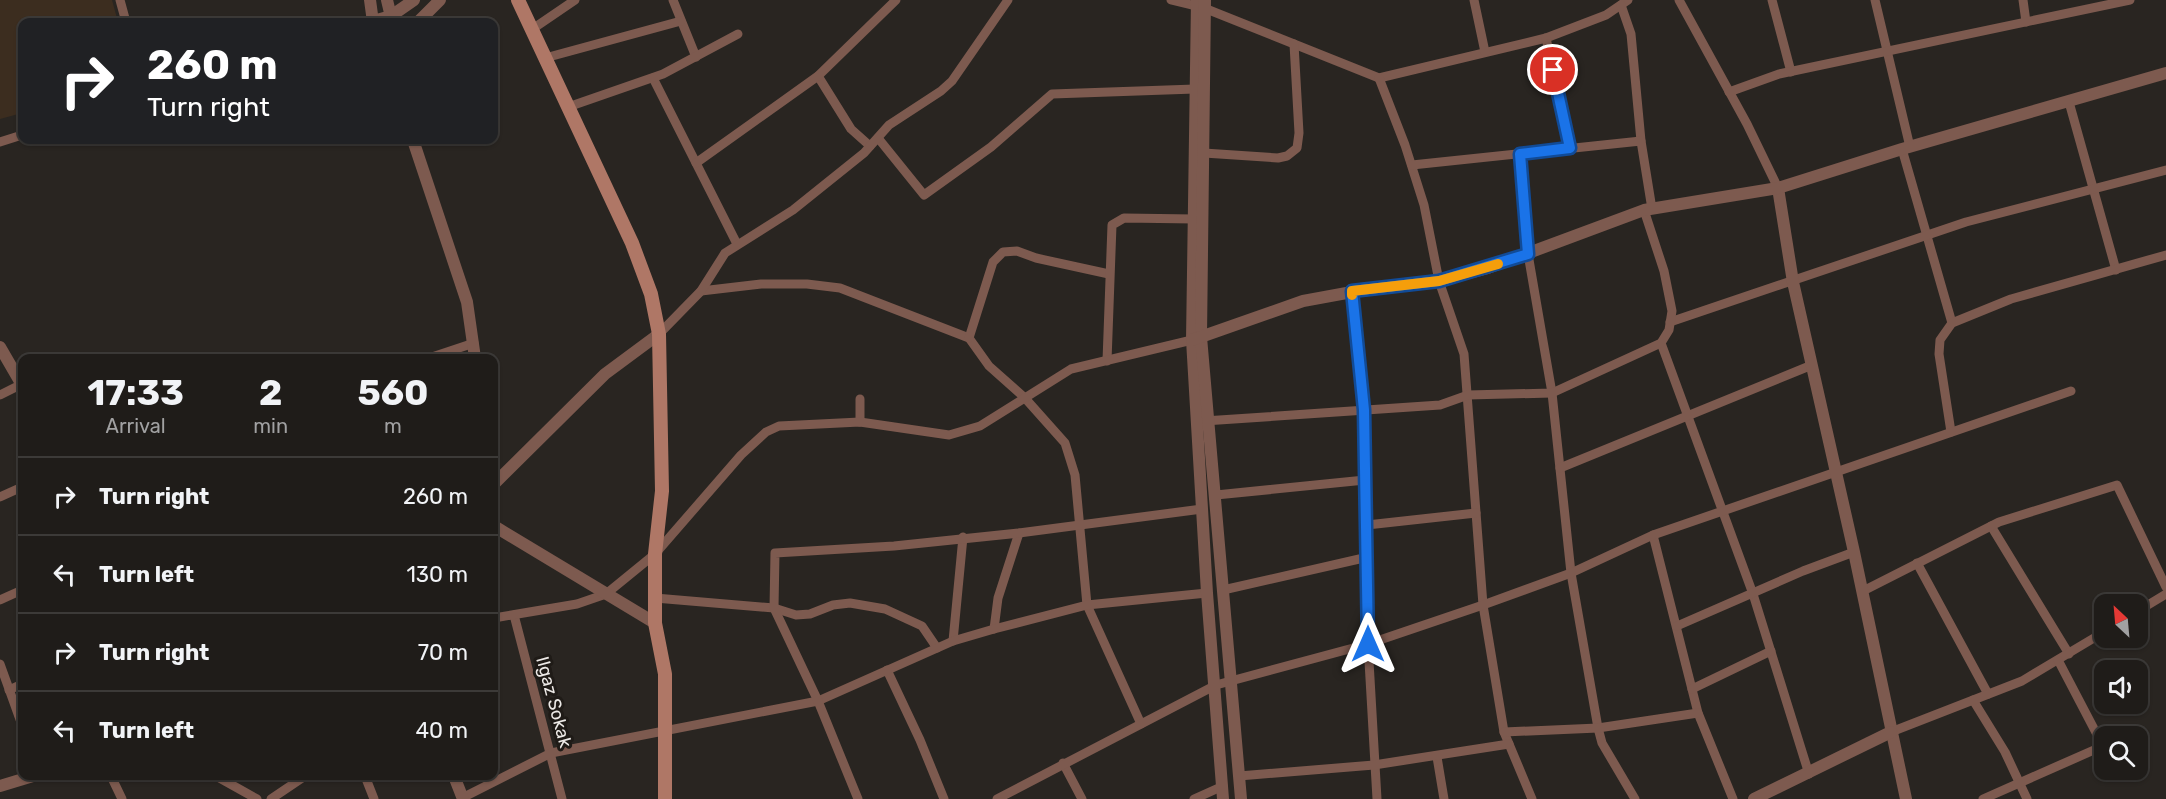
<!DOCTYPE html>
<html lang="en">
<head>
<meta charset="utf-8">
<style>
	body { margin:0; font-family:Rubik,sans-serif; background:#2c2926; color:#f1f3f6; height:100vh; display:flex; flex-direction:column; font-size:22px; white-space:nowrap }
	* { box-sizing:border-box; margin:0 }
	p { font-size:20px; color:#a1a1a2 }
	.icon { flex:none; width:33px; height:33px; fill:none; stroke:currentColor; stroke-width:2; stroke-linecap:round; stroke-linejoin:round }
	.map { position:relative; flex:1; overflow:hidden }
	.details { position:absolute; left:18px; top:354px; width:480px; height:426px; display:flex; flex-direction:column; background:#1f1c19; border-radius:12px; box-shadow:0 2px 4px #0004,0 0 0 2px #3c3a38 }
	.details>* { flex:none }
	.top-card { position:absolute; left:18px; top:18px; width:480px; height:126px; border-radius:12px; box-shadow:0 2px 4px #0004,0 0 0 2px #3c3a38; background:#202124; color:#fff; overflow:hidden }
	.needle { width:39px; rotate:334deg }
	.tools { position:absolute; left:2094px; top:594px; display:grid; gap:12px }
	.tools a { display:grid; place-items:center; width:54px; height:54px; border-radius:12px; background:#1f1c19; box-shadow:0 2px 4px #0004,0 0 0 2px #3c3a38; font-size:30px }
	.pin { position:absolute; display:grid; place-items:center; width:51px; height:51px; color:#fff; margin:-26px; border:3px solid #fff; border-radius:50%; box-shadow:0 2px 6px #0007 }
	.me { position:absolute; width:66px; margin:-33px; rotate:0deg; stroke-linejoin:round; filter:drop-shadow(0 0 4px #0008) }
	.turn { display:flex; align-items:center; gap:21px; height:126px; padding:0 30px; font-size:27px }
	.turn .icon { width:78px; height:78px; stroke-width:2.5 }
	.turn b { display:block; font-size:42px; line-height:51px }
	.eta { display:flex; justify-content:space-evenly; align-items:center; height:102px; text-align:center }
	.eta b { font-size:36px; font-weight:700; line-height:42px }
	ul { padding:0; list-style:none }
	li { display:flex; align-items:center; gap:18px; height:78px; padding:0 30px; border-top:2px solid #3c3a38 }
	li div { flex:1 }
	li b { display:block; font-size:22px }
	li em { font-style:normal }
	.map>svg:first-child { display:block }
	.green { fill:#3c2d1f }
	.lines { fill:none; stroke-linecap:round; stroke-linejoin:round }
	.minor { stroke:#7d5a4f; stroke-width:9 }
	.tertiary { stroke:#7d5a4f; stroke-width:12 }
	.secondary { stroke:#af7766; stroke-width:14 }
	.route-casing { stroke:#114b97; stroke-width:15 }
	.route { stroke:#1a73e8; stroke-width:10 }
	.slow { stroke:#f59e0b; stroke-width:10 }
	.labels { text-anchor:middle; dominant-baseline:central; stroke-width:6; stroke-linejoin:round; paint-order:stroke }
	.street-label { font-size:18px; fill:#edeae7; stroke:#1f1b17 }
</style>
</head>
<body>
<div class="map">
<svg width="2166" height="799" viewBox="0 0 2166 799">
	<rect width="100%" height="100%" fill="#292521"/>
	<!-- green -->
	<polygon class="green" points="0,0 112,0 118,22 22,22 22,113 0,119"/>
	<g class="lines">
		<!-- minor -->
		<g class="minor">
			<polyline points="120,0 126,22"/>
			<polyline points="673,0 696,57"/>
			<polyline points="1171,0 1204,8 1379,78 1546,38 1606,15 1628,0"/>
			<polyline points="1474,0 1485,52"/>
			<polyline points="1679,0 1747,124 1778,188"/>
			<polyline points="1772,0 1791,72"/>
			<polyline points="1875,0 1910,147"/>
			<polyline points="2023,0 2026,22"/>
			<polyline points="1621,5 1631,34 1641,141"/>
			<polyline points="531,30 575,0"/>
			<polyline points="1546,38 1570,148"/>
			<polyline points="545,58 681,21"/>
			<polyline points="818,76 851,129 870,146"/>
			<polyline points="653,78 737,244"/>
			<polyline points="1379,78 1405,145 1424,205 1439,281 1464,354 1483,605 1504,732 1532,799"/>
			<polyline points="1729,92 1779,74 2130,0"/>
			<polyline points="2069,102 2116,270"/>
			<polyline points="568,107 663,74 738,34"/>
			<polyline points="878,138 924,195 991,147 1052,94 1195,89"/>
			<polyline points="0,142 22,135"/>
			<polyline points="1902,149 1952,323"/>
			<polyline points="1204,153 1278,158 1287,156 1297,148 1299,133 1294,44"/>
			<polyline points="1520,154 1528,254 1552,393 1571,573 1598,728 1602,743 1635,799"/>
			<polyline points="696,163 818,76 896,0"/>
			<polyline points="1412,165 1641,141 1652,209"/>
			<polyline points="701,291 761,284 807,284 840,288 969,338 989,366 1024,397 1065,443 1075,475 1087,605 1141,724"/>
			<polyline points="1352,292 1364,410 1368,644 1377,799"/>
			<polyline points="1670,322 1966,222 2166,170"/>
			<polyline points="659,334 701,291 725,253 793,210 864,153 889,125 941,91 952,81 1008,0"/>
			<polyline points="969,338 993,262 1003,252 1017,251 1036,258 1109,274"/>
			<polyline points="1661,343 1753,594 1809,774"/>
			<polyline points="429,358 474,343"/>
			<polyline points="1107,361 1112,225 1124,218 1194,219"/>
			<polyline points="0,395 22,384"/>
			<polyline points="1204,421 1440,405 1468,395 1552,393 1661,343 1669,330 1672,311 1664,271 1644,210"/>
			<polyline points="860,422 860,399"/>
			<polyline points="1951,432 1939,354 1940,340 1952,323 2011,299 2166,255"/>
			<polyline points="1560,468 1812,365"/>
			<polyline points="1216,495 1365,480"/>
			<polyline points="0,497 22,487"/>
			<polyline points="1367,525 1476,513"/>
			<polyline points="1991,526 2069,654"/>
			<polyline points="1653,535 1698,713 1733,799"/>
			<polyline points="1917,563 1988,694"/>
			<polyline points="1223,590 1368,557"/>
			<polyline points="1863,591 1999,522 2117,485 2166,587"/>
			<polyline points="655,598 774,608 796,615 810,614 833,605 850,603 885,609 922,626 937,648"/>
			<polyline points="0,600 22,590"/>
			<polyline points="2138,611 2166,594"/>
			<polyline points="514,615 562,799"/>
			<polyline points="494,618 577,604 606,594 655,554 741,455 766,432 779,426 860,422 949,435 980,426 1071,369 1192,340"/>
			<polyline points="1677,626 1803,571 1854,552"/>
			<polyline points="994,629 998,598 1019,533"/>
			<polyline points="953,641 963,537"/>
			<polyline points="0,664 22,725"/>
			<polyline points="887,670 920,740 944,799"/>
			<polyline points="1692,689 1771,651"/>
			<polyline points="9,690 22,684"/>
			<polyline points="1973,700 2005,752 2027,799"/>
			<polyline points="1504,732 1598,728 1698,713"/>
			<polyline points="1891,732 2022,681 2104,632"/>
			<polyline points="1437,757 1444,799"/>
			<polyline points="1063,763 1082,799"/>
			<polyline points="111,776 122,799"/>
			<polyline points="216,776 257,799"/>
			<polyline points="365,776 374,799"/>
			<polyline points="1239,776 1374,765 1509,744"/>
			<polyline points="462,798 551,753 818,701 953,641 994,629 1087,605 1207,593"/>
			<polyline points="271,799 305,776"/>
			<polyline points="858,799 818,701 774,608 775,553 894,546 1019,533 1202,509"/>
			<polyline points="997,799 1216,685 1368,644 1483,605 1571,573 1653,535 2071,391"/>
			<polyline points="1194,799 1223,786"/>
			<polyline points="1983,799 2103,746 2058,660"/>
		</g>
		<!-- tertiary -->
		<g class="tertiary">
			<polyline points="370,0 373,22"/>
			<polyline points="387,0 392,21"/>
			<polyline points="1197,0 1192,340 1207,593 1223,799"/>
			<polyline points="1205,0 1201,337 1241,799"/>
			<polyline points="373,21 391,16 414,0"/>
			<polyline points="418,22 440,0"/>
			<polyline points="413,140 467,302 475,358"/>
			<polyline points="1778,188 1793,282 1854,552 1906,799"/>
			<polyline points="1192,340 1303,301 1352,292 1439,281 1488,268 1644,210 1778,188 1902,149 2166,73"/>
			<polyline points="0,347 22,385"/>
			<polyline points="494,484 605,374 659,334"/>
			<polyline points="494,526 655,623"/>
			<polyline points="454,776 463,799"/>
			<polyline points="0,786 33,776"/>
			<polyline points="1754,799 1891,732"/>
		</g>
		<!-- secondary -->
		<polyline class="secondary" points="518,0 632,243 651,294 659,334 662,491 655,554 655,623 665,674 665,799"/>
	</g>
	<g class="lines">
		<!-- route casing -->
		<g class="route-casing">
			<polyline id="route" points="1368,644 1364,410 1352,291 1439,281 1528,254 1520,154 1570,148 1553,70"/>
		</g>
		<!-- route -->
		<use href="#route" class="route"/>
		<!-- slow -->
		<polyline class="slow" points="1352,295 1352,291 1439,281 1498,264"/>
	</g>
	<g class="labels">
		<!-- street labels -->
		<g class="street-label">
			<text transform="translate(554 702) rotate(75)">Ilgaz Sokak</text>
		</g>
	</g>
</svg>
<div class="tools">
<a><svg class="needle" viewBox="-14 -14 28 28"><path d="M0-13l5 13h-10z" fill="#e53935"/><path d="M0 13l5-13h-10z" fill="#a1a1a2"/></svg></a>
<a><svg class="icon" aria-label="sound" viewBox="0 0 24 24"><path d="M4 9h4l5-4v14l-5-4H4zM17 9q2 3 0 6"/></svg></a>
<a><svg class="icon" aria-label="search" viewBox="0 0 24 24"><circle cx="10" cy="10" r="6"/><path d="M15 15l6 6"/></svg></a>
</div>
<div class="pin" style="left:1553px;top:70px;background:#d93025"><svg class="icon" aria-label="arrive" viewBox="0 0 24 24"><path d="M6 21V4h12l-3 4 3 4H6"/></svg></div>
<svg class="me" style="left:1368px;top:644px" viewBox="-20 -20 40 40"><path d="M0-17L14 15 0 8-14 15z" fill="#1a73e8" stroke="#fff" stroke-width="4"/></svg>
<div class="top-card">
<div class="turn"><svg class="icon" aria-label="right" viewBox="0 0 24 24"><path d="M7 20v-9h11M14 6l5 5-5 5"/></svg><div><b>260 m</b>Turn right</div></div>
</div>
<section class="details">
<div class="eta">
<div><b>17:33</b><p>Arrival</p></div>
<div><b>2</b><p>min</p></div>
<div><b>560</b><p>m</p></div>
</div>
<ul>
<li><svg class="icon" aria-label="right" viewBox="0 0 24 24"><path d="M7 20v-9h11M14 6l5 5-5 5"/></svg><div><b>Turn right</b></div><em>260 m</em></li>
<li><svg class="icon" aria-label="left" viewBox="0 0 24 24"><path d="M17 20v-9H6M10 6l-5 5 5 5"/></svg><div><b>Turn left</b></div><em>130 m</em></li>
<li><svg class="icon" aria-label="right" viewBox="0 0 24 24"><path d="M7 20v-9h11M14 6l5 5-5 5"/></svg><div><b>Turn right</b></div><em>70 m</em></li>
<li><svg class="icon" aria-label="left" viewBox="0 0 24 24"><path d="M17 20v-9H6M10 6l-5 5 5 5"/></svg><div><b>Turn left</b></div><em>40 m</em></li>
</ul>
</section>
</div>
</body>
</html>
